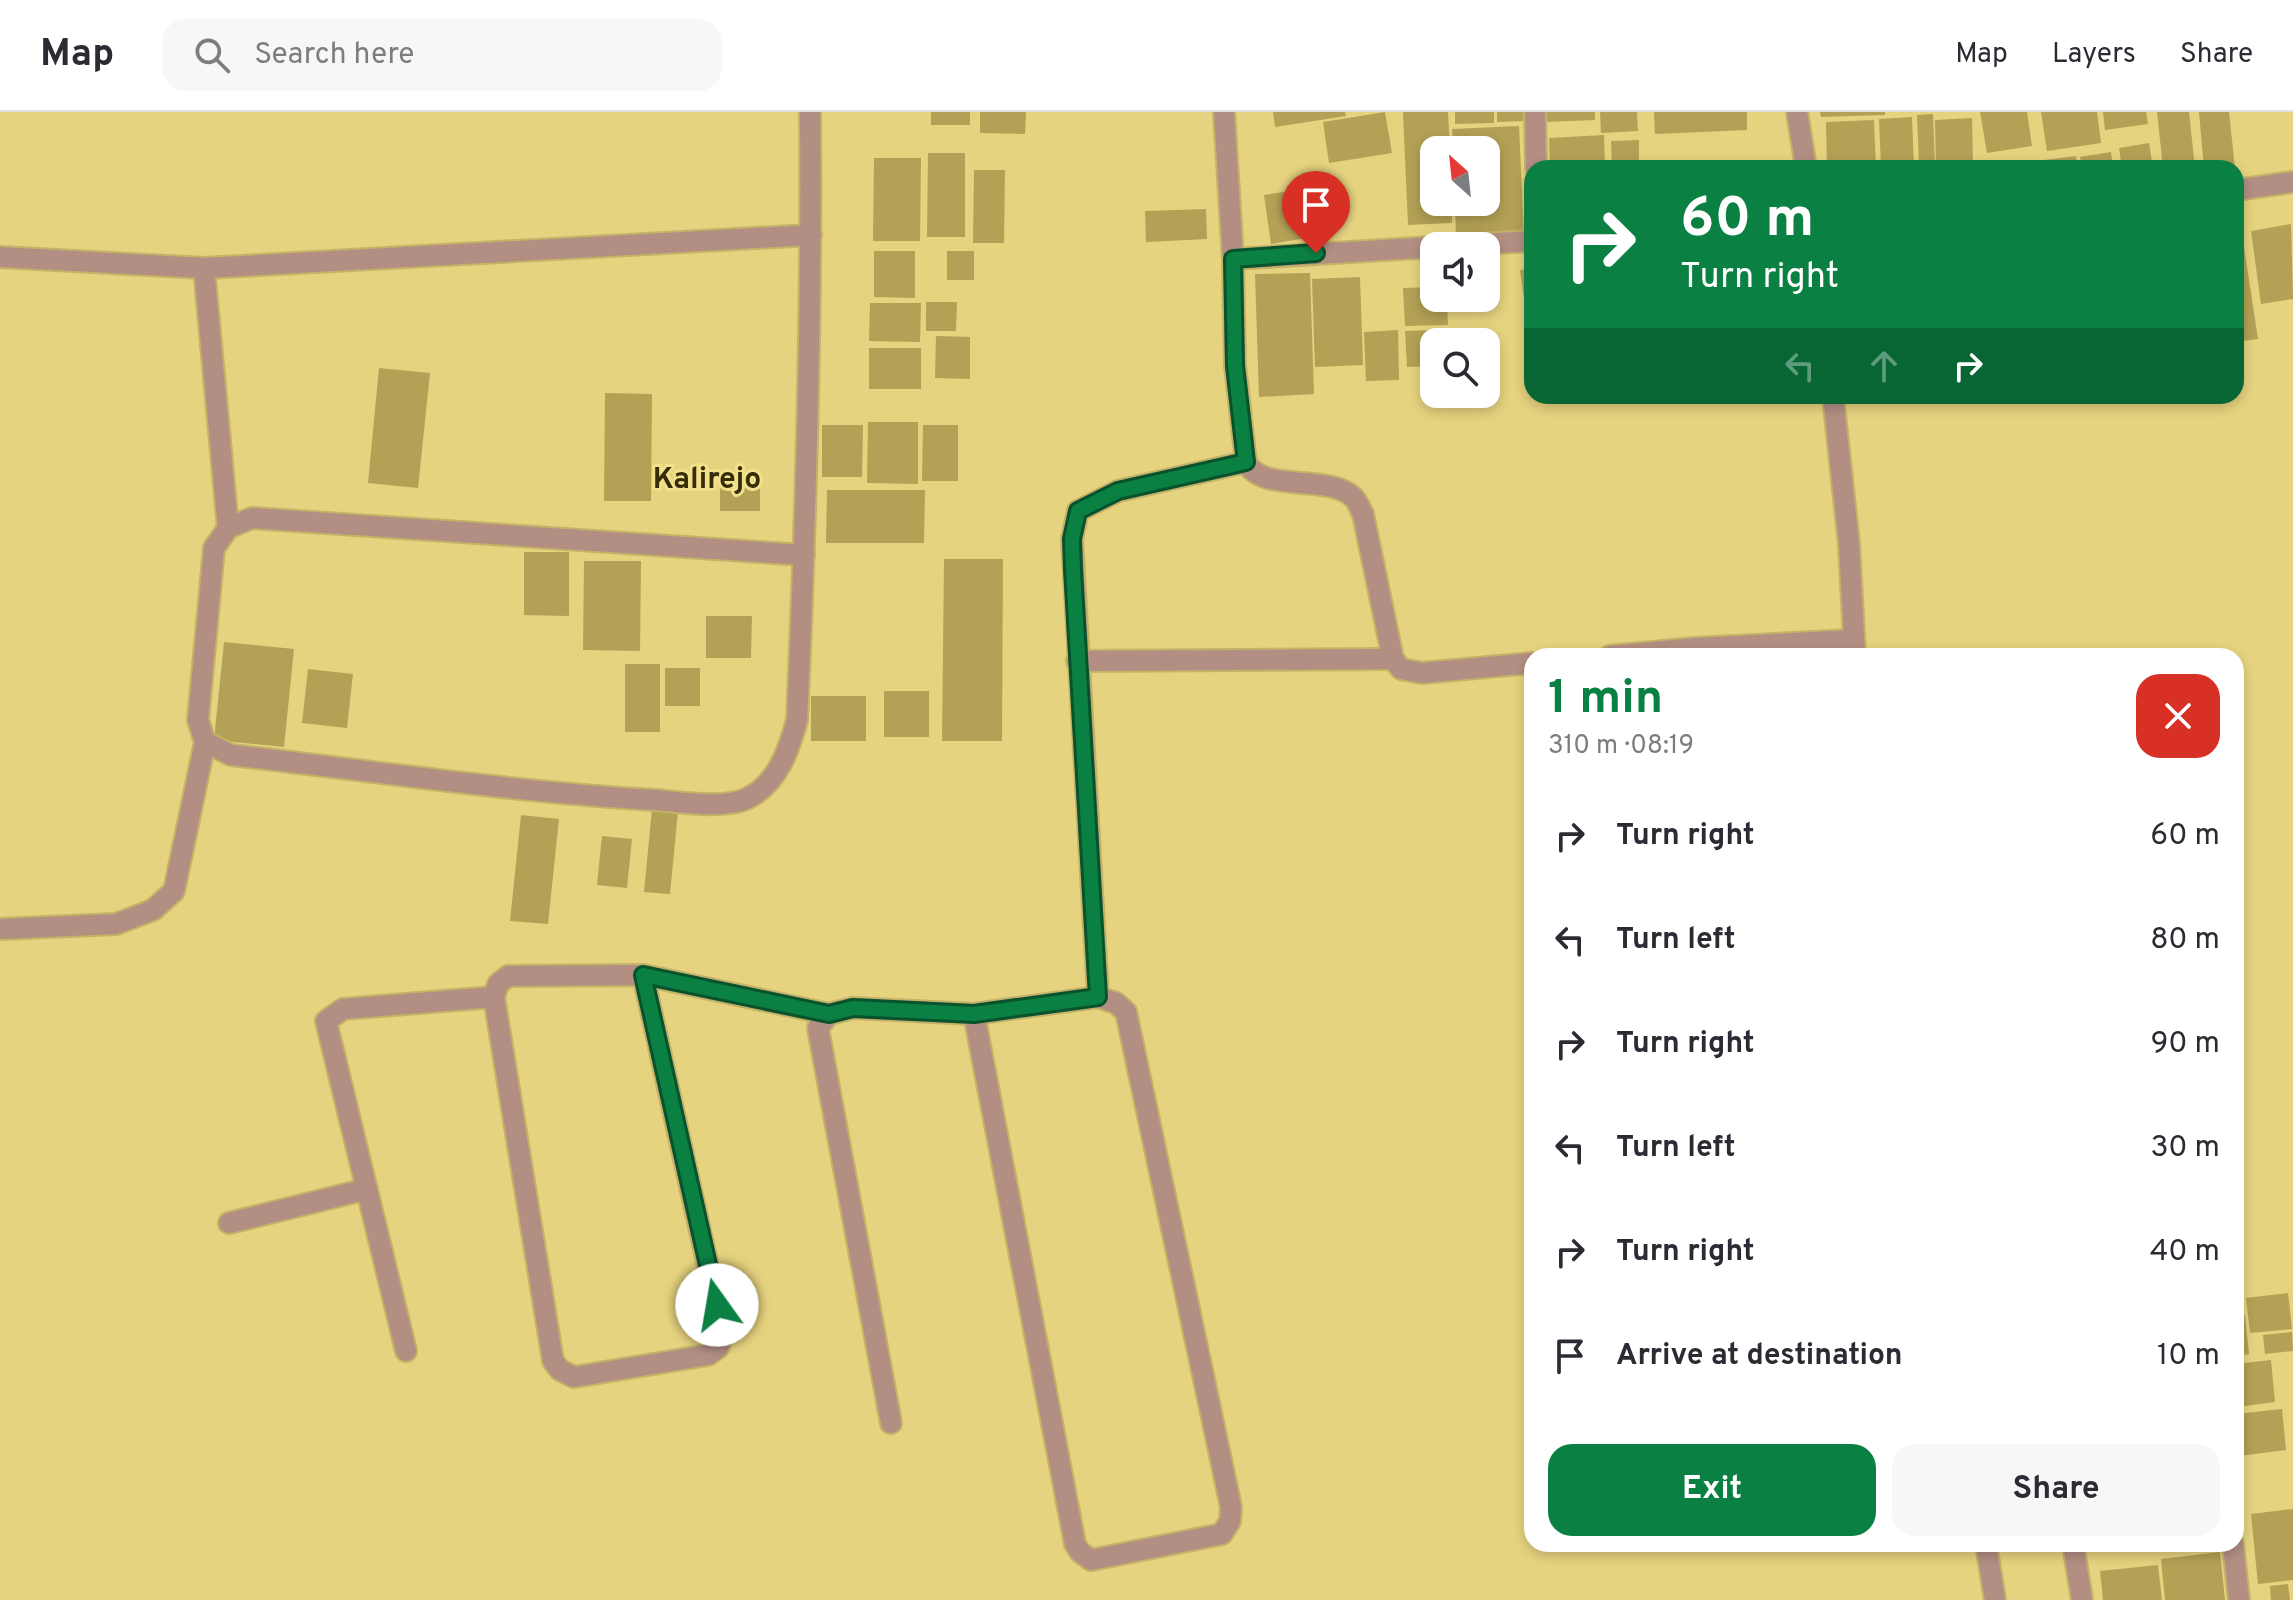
<!DOCTYPE html>
<html lang="en">
<head>
<meta charset="utf-8">
<style>
	body { margin:0; font-family:Overpass,sans-serif; background:#f7f7f7; color:#2b2b33; height:100vh; display:flex; flex-direction:column; font-size:30px; white-space:nowrap }
	* { box-sizing:border-box; margin:0 }
	p { font-size:26px; color:#7c7c81 }
	.icon { flex:none; width:44px; height:44px; fill:none; stroke:currentColor; stroke-width:2; stroke-linecap:round; stroke-linejoin:round }
	.map { position:relative; flex:1; overflow:hidden }
	.side { position:absolute; left:1524px; top:536px; width:720px; height:904px; display:flex; flex-direction:column; background:#fff; border-radius:24px; box-shadow:0 4px 12px #0003 }
	.side>* { flex:none }
	.hud { position:absolute; left:1524px; top:48px; width:720px; height:244px; border-radius:24px; box-shadow:0 4px 12px #0003; background:#0b8043; color:#fff; overflow:hidden }
	.needle { width:52px; rotate:333deg }
	.tools { position:absolute; left:1420px; top:24px; display:grid; gap:16px }
	.tools a { display:grid; place-items:center; width:80px; height:80px; border-radius:16px; background:#fff; box-shadow:0 4px 12px #0003; font-size:40px }
	.pin { position:absolute; display:grid; place-items:center; width:68px; height:68px; color:#fff; margin:-82px -34px; border-radius:50% 50% 50% 0; rotate:-45deg; box-shadow:0 0 8px #0007 }
	.pin .icon { rotate:45deg }
	.me { position:absolute; width:88px; margin:-44px; rotate:347deg; stroke-linejoin:round; filter:drop-shadow(0 0 6px #0008) }
	.turn { display:flex; align-items:center; gap:28px; height:168px; padding:0 24px; font-size:36px }
	.turn .icon { width:104px; height:104px; stroke-width:2.5 }
	.turn b { display:block; font-size:56px; line-height:68px }
	.lanes { display:flex; align-items:center; height:76px; padding:0 24px; background:#0003; justify-content:center; gap:40px; direction:ltr }
	.lanes .off { opacity:.35 }
	.round { display:grid; place-items:center; flex:none; width:84px; height:84px; border-radius:24px; background:#f7f7f7 }
	.summary { display:flex; align-items:center; justify-content:space-between; height:136px; padding:0 24px }
	h1 { font-size:48px; font-weight:700; line-height:60px; color:#0b8043 }
	.action { display:flex; gap:16px; margin-top:auto; padding:16px 24px }
	.action a { flex:1; height:92px; border-radius:24px; background:#0b8043; color:#fff; font-size:32px; font-weight:700; line-height:92px; text-align:center }
	.action a+a { background:#f7f7f7; color:#2b2b33 }
	ul { padding:0; list-style:none }
	li { display:flex; align-items:center; gap:24px; height:104px; padding:0 24px }
	li div { flex:1 }
	li b { display:block; font-size:30px }
	li em { font-style:normal }
	header { display:flex; align-items:center; gap:48px; box-sizing:border-box; height:112px; padding:0 40px; background:#fff; border-bottom:2px solid #e1e1e2 }
	header strong { font-size:38px }
	nav { display:flex; gap:44px; margin-inline-start:auto; font-size:28px }
	.search { width:560px; height:72px; background:#f7f7f7; display:flex; align-items:center; gap:20px; box-sizing:border-box; padding:0 28px; border-radius:24px; color:#7c7c81; font-size:30px }
	.map>svg:first-child { display:block }
	.building { fill:#b3a155 }
	.lines { fill:none; stroke-linecap:round; stroke-linejoin:round }
	.minor-casing { stroke:#c3b267; stroke-width:24 }
	.minor { stroke:#b38e83; stroke-width:20 }
	.route-casing { stroke:#07532c; stroke-width:20 }
	.route { stroke:#0b8043; stroke-width:14 }
	.labels { text-anchor:middle; dominant-baseline:central; stroke-width:6; stroke-linejoin:round; paint-order:stroke }
	.quarter-label { font-size:30px; font-weight:bold; fill:#352d08; stroke:#f3e08b }
</style>
</head>
<body>
<header>
<strong>Map</strong>
<div class="search"><svg class="icon" aria-label="search" viewBox="0 0 24 24"><circle cx="10" cy="10" r="6"/><path d="M15 15l6 6"/></svg>Search here</div>
<nav><a>Map</a><a>Layers</a><a>Share</a></nav>
</header>
<div class="map">
<svg width="2293" height="1488" viewBox="0 0 2293 1488">
	<rect width="100%" height="100%" fill="#e6d37f"/>
	<!-- building -->
	<g class="building">
		<rect x="931" y="0" width="39" height="13"/>
		<polygon points="980,0 1026,0 1025,22 980,21"/>
		<polygon points="1273,0 1345,0 1346,4 1275,15"/>
		<polygon points="1385,0 1392,41 1329,51 1323,10"/>
		<polygon points="1403,0 1448,0 1450,38 1434,38 1434,90 1452,90 1452,111 1408,113"/>
		<polygon points="1455,0 1494,0 1494,11 1455,12"/>
		<polygon points="1497,0 1525,0 1525,9 1497,10"/>
		<polygon points="1545,0 1595,0 1595,8 1545,10"/>
		<polygon points="1600,0 1637,0 1638,19 1601,21"/>
		<polygon points="1654,0 1747,0 1747,18 1655,22"/>
		<polygon points="1820,0 1885,0 1885,3 1821,5"/>
		<polygon points="1980,0 2027,0 2032,34 1987,41"/>
		<polygon points="2041,0 2097,0 2101,31 2047,39"/>
		<polygon points="2103,0 2146,0 2148,12 2105,18"/>
		<polygon points="2157,0 2189,0 2195,56 2163,56"/>
		<polygon points="2199,0 2229,0 2235,56 2204,56"/>
		<polygon points="1933,2 1935,54 1919,54 1917,3"/>
		<polygon points="1912,5 1914,56 1881,56 1879,7"/>
		<polygon points="1972,6 1973,53 1936,55 1935,8"/>
		<polygon points="1874,8 1876,56 1827,56 1826,10"/>
		<polygon points="1519,14 1524,124 1456,126 1455,90 1486,90 1486,38 1453,38 1452,17"/>
		<polygon points="1604,23 1605,56 1550,56 1549,26"/>
		<polygon points="1639,28 1639,56 1612,56 1611,29"/>
		<polygon points="2149,31 2153,56 2122,56 2119,36"/>
		<polygon points="2111,40 2113,56 2082,56 2080,45"/>
		<polygon points="928,41 965,41 965,125 927,125"/>
		<polygon points="2076,44 2078,56 2045,56 2044,48"/>
		<polygon points="874,46 921,46 920,129 873,129"/>
		<polygon points="974,58 1005,58 1004,131 973,131"/>
		<polygon points="1317,75 1324,123 1271,132 1264,83"/>
		<polygon points="1206,97 1207,127 1146,130 1145,99"/>
		<polygon points="2291,112 2293,187 2261,192 2251,119"/>
		<polygon points="2242,122 2258,227 2236,230 2236,123"/>
		<polygon points="874,139 915,139 915,186 874,185"/>
		<rect x="947" y="139" width="27" height="29"/>
		<polygon points="1532,156 1532,228 1530,229 1520,158"/>
		<polygon points="1310,161 1314,282 1259,285 1255,162"/>
		<polygon points="1360,165 1363,253 1315,255 1312,167"/>
		<polygon points="1434,175 1434,186 1447,186 1448,213 1405,214 1403,176"/>
		<polygon points="926,190 957,190 956,219 926,219"/>
		<polygon points="870,191 921,191 920,230 869,229"/>
		<polygon points="1465,217 1466,230 1434,230 1434,254 1407,255 1405,219"/>
		<polygon points="1398,218 1399,268 1366,269 1364,220"/>
		<polygon points="936,224 970,225 970,267 935,266"/>
		<rect x="869" y="236" width="52" height="41"/>
		<polygon points="379,256 430,261 418,376 368,371"/>
		<polygon points="605,281 652,282 651,389 604,389"/>
		<polygon points="868,310 918,310 918,372 867,371"/>
		<polygon points="822,313 863,313 862,365 822,365"/>
		<polygon points="923,313 958,313 958,369 922,369"/>
		<rect x="720" y="368" width="40" height="31"/>
		<polygon points="827,378 925,378 924,431 826,431"/>
		<polygon points="524,440 569,440 569,504 524,503"/>
		<polygon points="944,447 1003,447 1002,629 942,629"/>
		<polygon points="584,449 641,449 640,539 583,538"/>
		<polygon points="706,504 752,504 751,546 706,546"/>
		<polygon points="224,530 294,537 284,635 214,628"/>
		<rect x="625" y="552" width="35" height="68"/>
		<rect x="665" y="556" width="35" height="38"/>
		<polygon points="308,557 353,562 347,616 302,611"/>
		<rect x="884" y="579" width="45" height="46"/>
		<rect x="811" y="584" width="55" height="45"/>
		<polygon points="652,697 678,699 670,782 644,780"/>
		<polygon points="521,703 559,707 548,812 510,809"/>
		<polygon points="602,724 632,727 627,776 597,773"/>
		<polygon points="2288,1181 2292,1217 2250,1221 2246,1186"/>
		<polygon points="2245,1203 2249,1242 2236,1244 2236,1204"/>
		<polygon points="2292,1220 2293,1239 2265,1242 2263,1223"/>
		<polygon points="2271,1248 2275,1290 2237,1295 2236,1252"/>
		<polygon points="2282,1297 2286,1338 2239,1344 2236,1302"/>
		<polygon points="2293,1397 2293,1468 2258,1472 2251,1402"/>
		<polygon points="2220,1440 2225,1488 2165,1488 2161,1447"/>
		<polygon points="2158,1453 2162,1488 2103,1488 2100,1459"/>
		<polygon points="2288,1472 2290,1488 2271,1488 2270,1474"/>
	</g>
	<g class="lines">
		<!-- minor casing -->
		<g class="minor-casing">
			<g id="minor">
				<path d="M1224,0L1233,147L1235,254L1246,350C1262,382 1328,361 1353,385C1357,388 1360,397 1363,402L1393,547L1401,557L1422,561L1532,551"/>
				<polyline points="1535,0 1536,56"/>
				<polyline points="1797,0 1806,56"/>
				<polyline points="2236,78 2293,70"/>
				<polyline points="1447,134 1532,129"/>
				<polyline points="0,145 204,156 811,123"/>
				<polyline points="1233,147 1434,135"/>
				<polyline points="204,156 228,416"/>
				<polyline points="1833,284 1849,432 1855,544"/>
				<polyline points="1610,544 1695,536 1853,528"/>
				<polyline points="1077,549 1393,547"/>
				<path d="M205,630L231,643C372,659 514,680 655,688C680,690 723,697 746,687C777,673 789,638 797,608C806,405 812,203 810,0"/>
				<polyline points="0,817 116,812 153,798 174,779 205,630 198,608 214,436 228,416 252,406 804,443"/>
				<polyline points="643,863 723,1222 718,1236 708,1243 574,1265 560,1258 553,1249 494,885 498,872 508,864 643,863 829,902"/>
				<polyline points="974,902 1075,1432 1080,1440 1091,1448 1222,1422 1230,1409 1231,1395 1126,900 1116,891 1098,885"/>
				<polyline points="229,1111 367,1077"/>
				<polyline points="406,1239 326,909 343,897 494,885"/>
				<polyline points="891,1311 818,916 829,902 853,896 974,902 1098,885 1072,427 1078,399 1118,379 1246,350"/>
				<polyline points="1986,1432 1995,1488"/>
				<polyline points="2073,1432 2082,1488"/>
				<polyline points="2233,1432 2239,1488"/>
			</g>
		</g>
		<!-- minor -->
		<use href="#minor" class="minor"/>
	</g>
	<g class="lines">
		<!-- route casing -->
		<g class="route-casing">
			<polyline id="route" points="717,1193 643,863 829,902 853,896 974,902 1098,885 1073,458 1072,427 1078,399 1118,379 1246,350 1235,254 1233,147 1316,141"/>
		</g>
		<!-- route -->
		<use href="#route" class="route"/>
	</g>
	<g class="labels">
		<!-- quarter labels -->
		<g class="quarter-label">
			<text x="707" y="368">Kalirejo</text>
		</g>
	</g>
</svg>
<div class="tools">
<a><svg class="needle" viewBox="-14 -14 28 28"><path d="M0-13l5 13h-10z" fill="#e53935"/><path d="M0 13l5-13h-10z" fill="#7c7c81"/></svg></a>
<a><svg class="icon" aria-label="sound" viewBox="0 0 24 24"><path d="M4 9h4l5-4v14l-5-4H4zM17 9q2 3 0 6"/></svg></a>
<a><svg class="icon" aria-label="search" viewBox="0 0 24 24"><circle cx="10" cy="10" r="6"/><path d="M15 15l6 6"/></svg></a>
</div>
<div class="pin" style="left:1316px;top:141px;background:#d93025"><svg class="icon" aria-label="arrive" viewBox="0 0 24 24"><path d="M6 21V4h12l-3 4 3 4H6"/></svg></div>
<svg class="me" style="left:717px;top:1193px" viewBox="-20 -20 40 40"><circle r="19" fill="#fff"/><path d="M0-13L10 11 0 6-10 11z" fill="#0b8043"/></svg>
<div class="hud">
<div class="turn"><svg class="icon" aria-label="right" viewBox="0 0 24 24"><path d="M7 20v-9h11M14 6l5 5-5 5"/></svg><div><b>60 m</b>Turn right</div></div>
<div class="lanes"><svg class="icon off" aria-label="left" viewBox="0 0 24 24"><path d="M17 20v-9H6M10 6l-5 5 5 5"/></svg><svg class="icon off" aria-label="ahead" viewBox="0 0 24 24"><path d="M12 20V5M6 11l6-6 6 6"/></svg><svg class="icon" aria-label="right" viewBox="0 0 24 24"><path d="M7 20v-9h11M14 6l5 5-5 5"/></svg></div>
</div>
<section class="side">
<div class="summary"><div><h1>1 min</h1><p>310 m · 08:19</p></div><a class="round" style="background:#d93025;color:#fff"><svg class="icon" aria-label="close" viewBox="0 0 24 24"><path d="M6 6l12 12M18 6L6 18"/></svg></a></div>
<ul>
<li><svg class="icon" aria-label="right" viewBox="0 0 24 24"><path d="M7 20v-9h11M14 6l5 5-5 5"/></svg><div><b>Turn right</b></div><em>60 m</em></li>
<li><svg class="icon" aria-label="left" viewBox="0 0 24 24"><path d="M17 20v-9H6M10 6l-5 5 5 5"/></svg><div><b>Turn left</b></div><em>80 m</em></li>
<li><svg class="icon" aria-label="right" viewBox="0 0 24 24"><path d="M7 20v-9h11M14 6l5 5-5 5"/></svg><div><b>Turn right</b></div><em>90 m</em></li>
<li><svg class="icon" aria-label="left" viewBox="0 0 24 24"><path d="M17 20v-9H6M10 6l-5 5 5 5"/></svg><div><b>Turn left</b></div><em>30 m</em></li>
<li><svg class="icon" aria-label="right" viewBox="0 0 24 24"><path d="M7 20v-9h11M14 6l5 5-5 5"/></svg><div><b>Turn right</b></div><em>40 m</em></li>
<li><svg class="icon" aria-label="arrive" viewBox="0 0 24 24"><path d="M6 21V4h12l-3 4 3 4H6"/></svg><div><b>Arrive at destination</b></div><em>10 m</em></li>
</ul>
<div class="action"><a>Exit</a><a>Share</a></div>
</section>
</div>
</body>
</html>
